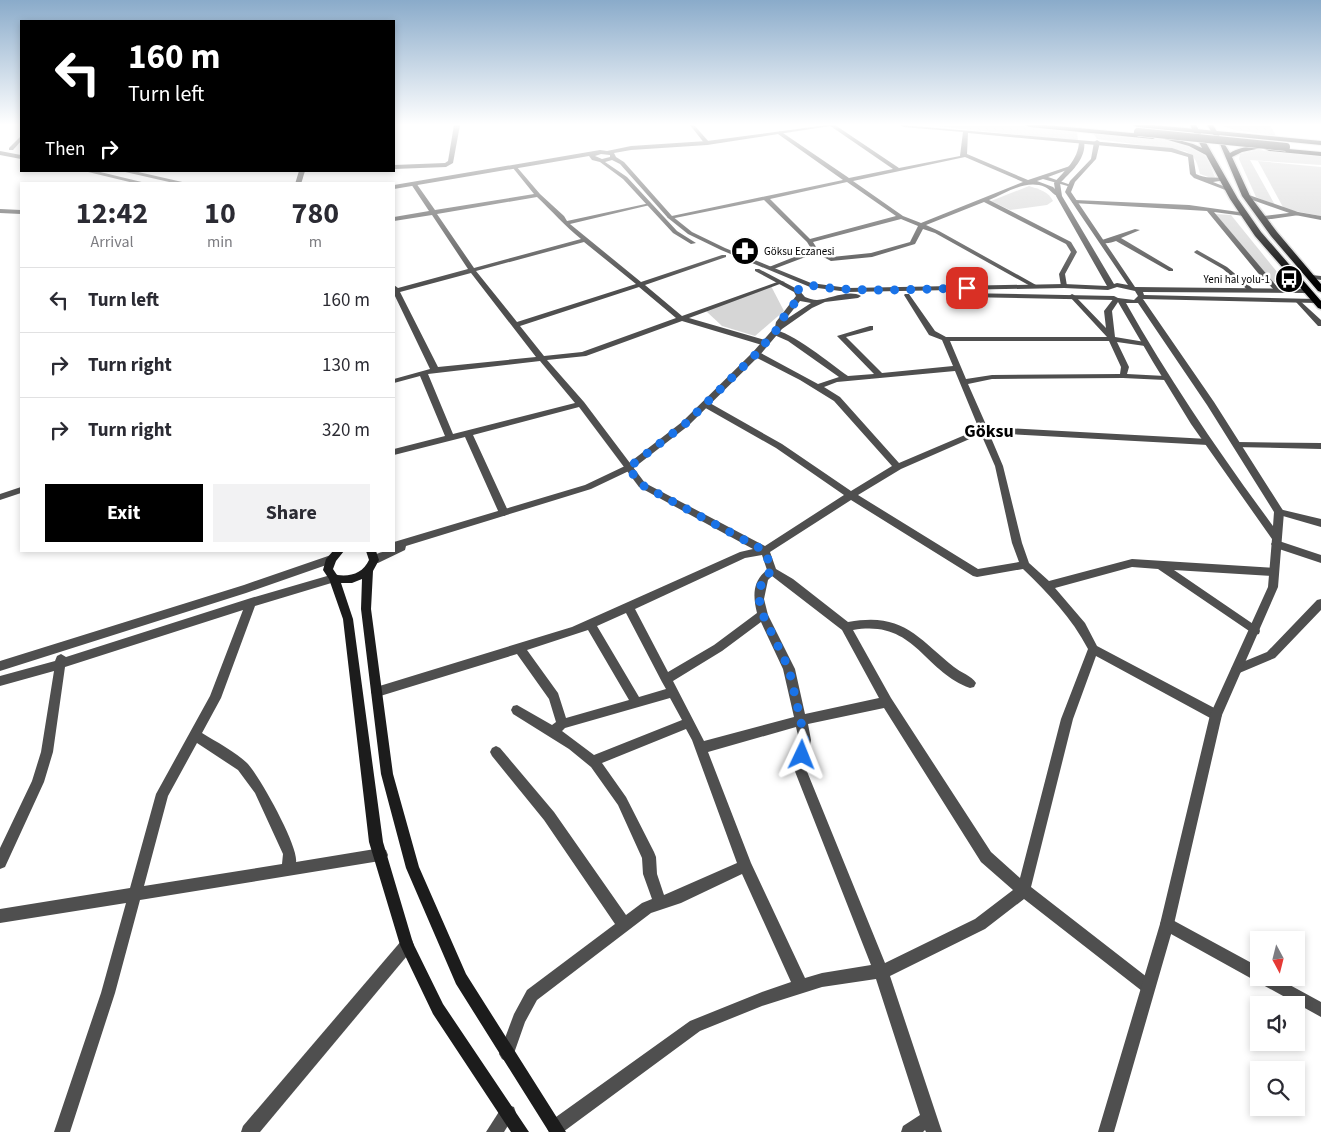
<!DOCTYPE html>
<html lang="en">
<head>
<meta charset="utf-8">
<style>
	body { margin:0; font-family:"Source Sans 3",sans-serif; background:#f2f2f3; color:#2b2b33; height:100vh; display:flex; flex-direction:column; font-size:19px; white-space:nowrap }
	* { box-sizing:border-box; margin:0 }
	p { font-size:16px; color:#7c7c81 }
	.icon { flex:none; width:28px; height:28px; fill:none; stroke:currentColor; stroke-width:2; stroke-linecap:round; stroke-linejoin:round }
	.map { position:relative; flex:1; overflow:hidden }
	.drawer { position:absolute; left:20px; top:182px; width:375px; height:370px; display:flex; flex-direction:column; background:#fff; border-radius:0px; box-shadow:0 2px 8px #0003 }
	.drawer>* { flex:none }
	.hud { position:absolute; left:20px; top:20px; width:375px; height:152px; border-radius:0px; box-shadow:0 2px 8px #0003; background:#000; color:#fff; overflow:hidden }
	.needle { width:32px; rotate:173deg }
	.controls { position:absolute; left:1250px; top:931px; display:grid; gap:10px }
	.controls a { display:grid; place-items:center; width:55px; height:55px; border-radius:0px; background:#fff; box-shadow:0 2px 8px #0003; font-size:25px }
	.pin { position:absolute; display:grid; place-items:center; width:42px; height:42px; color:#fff; margin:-21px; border-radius:10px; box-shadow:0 2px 8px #0006 }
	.me { position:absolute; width:55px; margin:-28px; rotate:2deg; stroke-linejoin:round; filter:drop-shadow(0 0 4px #0008) }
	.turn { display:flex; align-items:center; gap:18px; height:105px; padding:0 25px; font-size:22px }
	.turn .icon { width:65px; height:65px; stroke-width:2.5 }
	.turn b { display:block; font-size:35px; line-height:42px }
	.then { display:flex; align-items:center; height:48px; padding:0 25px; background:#0003; gap:10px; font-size:19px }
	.eta { display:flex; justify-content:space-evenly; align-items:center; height:85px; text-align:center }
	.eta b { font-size:30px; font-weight:700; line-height:35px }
	.action { display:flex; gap:10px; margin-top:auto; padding:10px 25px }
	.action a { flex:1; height:58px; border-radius:0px; background:#000; color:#fff; font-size:20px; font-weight:700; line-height:58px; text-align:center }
	.action a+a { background:#f2f2f3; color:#2b2b33 }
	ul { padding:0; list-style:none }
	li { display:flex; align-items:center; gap:15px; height:65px; padding:0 25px; border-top:1px solid #e1e1e2 }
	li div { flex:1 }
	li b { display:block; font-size:19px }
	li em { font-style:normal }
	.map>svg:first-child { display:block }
	.green { fill:#d6d6d6 }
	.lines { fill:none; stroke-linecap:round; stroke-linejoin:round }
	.primary-casing { stroke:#dbdbdb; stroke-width:3 }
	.trunk-casing { stroke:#dbdbdb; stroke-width:2 }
	.minor { fill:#4f4f4f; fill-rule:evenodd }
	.tertiary { fill:#4f4f4f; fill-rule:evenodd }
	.secondary { fill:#1c1c1c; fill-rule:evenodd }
	.primary { fill:#000; fill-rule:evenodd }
	.trunk { fill:#000; fill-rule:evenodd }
	.trunk-bridge-casing { stroke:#dbdbdb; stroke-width:9; stroke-linecap:butt }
	.trunk-bridge { stroke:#000; stroke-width:8 }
	.route { stroke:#1a73e8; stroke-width:9; stroke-dasharray:0 16.2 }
	.labels { text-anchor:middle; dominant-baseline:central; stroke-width:5; stroke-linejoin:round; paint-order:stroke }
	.far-poi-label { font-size:11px; fill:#000; stroke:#fff; text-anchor:start }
	.district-label { font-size:18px; font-weight:bold; fill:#000; stroke:#fff }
</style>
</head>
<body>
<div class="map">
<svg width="1321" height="1132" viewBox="0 0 1321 1132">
	<rect width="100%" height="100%" fill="#fff"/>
	<!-- green -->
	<g class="green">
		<path d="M926,125C976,125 1028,121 1077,132L1078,141Z"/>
		<polygon points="1219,125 1270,125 1276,136 1235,130"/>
		<path d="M1092,132C1121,135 1175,136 1199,151C1208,156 1211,168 1215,177L1211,178L1200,174C1197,162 1196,157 1185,151L1097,139Z"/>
		<polygon points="1258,150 1321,156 1321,165 1250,160 1275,205 1256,197 1239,159 1240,154"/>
		<polygon points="1258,161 1321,167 1321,216 1284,209"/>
		<path d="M1029,186C1039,189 1049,192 1053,201L1047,205L1010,210L991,201Z"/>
		<polygon points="1215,214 1231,215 1286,283 1273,282"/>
		<polygon points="771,286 784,311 755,336 722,326 706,311"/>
	</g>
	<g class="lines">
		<!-- primary casing -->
		<g class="primary-casing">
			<g id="primary">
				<polygon points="1190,125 1196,125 1238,199 1261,232 1321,301 1321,309 1318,308 1255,236 1230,199 1206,155 1189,146 1161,138 1164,136 1193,144 1202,148"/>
				<path d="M1207,125H1213L1230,153C1239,148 1253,144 1261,148L1242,152L1232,157L1250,196L1277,232L1321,284V292L1318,291L1271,236L1242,196L1220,144Z"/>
			</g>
		</g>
		<!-- trunk casing -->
		<g class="trunk-casing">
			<g id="trunk">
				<polygon points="1025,125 1046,125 1153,135 1157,137 1153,139 1029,127"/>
				<polygon points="1133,125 1154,125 1321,141 1321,145 1137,127"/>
				<polygon points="1266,147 1321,152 1321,156 1269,151 1265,149"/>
			</g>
		</g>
		<!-- minor -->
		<g class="minor">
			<polygon points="454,125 460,125 453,163 446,167 394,169 394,165 445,163 448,161"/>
			<polygon points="690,125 694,125 709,142 709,144 705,144"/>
			<path d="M829,125H835L899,168L960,156L963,132L903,127L901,125L1172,148L1193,155L1196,174C1205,179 1216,177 1226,178V180L1213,182L1233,190L1228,191L1194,178L1190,174L1188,157L1171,152L968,133L967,154L1028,180L1070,166L1075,167L1048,177L1071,185V187L1043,179L1037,181L1053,187L1061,195V197C1055,197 1051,190 1045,187C1026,179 1006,193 989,200L1071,242L1077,252L1065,274L1067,286L1064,288L1061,286L1059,274L1071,252L1066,244L984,202L926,225L939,231L1036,285V287H1032L935,233L923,229L915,244L872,257L831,261L816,253L771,270L769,269V267L812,250L807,242L764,200L670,219L667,217L843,180L778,134L777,133L780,131L849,178L893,169ZM965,157L1023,182L921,223L903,216L853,181ZM847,182L896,216L810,239L770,199ZM901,219L918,226L910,242L871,253L832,257L818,250L813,242Z"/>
			<polygon points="21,136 21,141 13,150 9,150 9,148"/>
			<polygon points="0,151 21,155 21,159 0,155"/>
			<path d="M516,166L540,194L564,216L567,221L650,203V205L570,224L641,282L722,255H726V257L645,285L682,316L780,281L785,282L689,318L768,341V345H762L682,321L586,356L547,360L584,402L645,483L765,546L844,495L776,448L702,406V402H708L782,444L851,491L892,466L834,401L800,380L753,356V352H759L818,384L839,377L788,341L772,334V330C789,329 832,365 848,376L874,374L837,336L870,326H873V330L846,337L882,373L953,366L942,340L929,335L904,295L905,294H909L935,331L946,337H1107L1070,297L1069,296L1072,294L1074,295L1106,328L1104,311L1114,298H1118L1120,299L1112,311L1115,337L1145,342L1149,344L1145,346L1117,342L1129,367L1127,374L1165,376L1169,378L1165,380L1123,378L992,379L968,384L987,427L1208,439L1212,442L1208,445L989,433L1003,466L1022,543L1029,563L1049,581L1132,559L1274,568L1278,569L1279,572L1278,575L1274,576L1174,570L1259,628L1260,631L1259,634L1255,635L1158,569L1132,567L1055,588L1085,623L1097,646L1220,711L1222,715L1220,719L1216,720L1212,719L1096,656L1073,719L1031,887L1152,981L1154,986L1152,991L1147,993L1142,991L1024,899L985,929L890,976L942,1132H926L925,1130L923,1132H901L903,1126L920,1115L876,979L822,987L762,1006L700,1031L563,1132H549L547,1128L549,1122L690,1021L762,992L791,982L742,874L681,903L651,913L537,1000L525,1022L512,1059L507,1062L502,1059L499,1054L514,1014L527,990L615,924L544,820L492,756L490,752L492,748L496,746L500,748L554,812L626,915L642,903L652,899L643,874L642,858L618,805L591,767L569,749L513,714L511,710L513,706L517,705L552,725L556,722L549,699L517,654L377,697L373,696L371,692L373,688L572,627L740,552L753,549L639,487L579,407L473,435L509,513L504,516L499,513L465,437L394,455V449L445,436L420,376L394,383V379L430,369L394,294V285L398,288L468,269L432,215L394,221V217L429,211L411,184L414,182L416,183L435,210L534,194L513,168ZM537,197C552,211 565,226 581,239L474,268L437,214ZM584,242L636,284L517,322L476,271ZM471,273L536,357L438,367L400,292ZM639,287L676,318L582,352L544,356L520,326ZM950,341H1109L1121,367L1120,374L992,375L966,379ZM540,361L575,403L453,434L428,374ZM955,371L979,429L899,463L840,397L824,387L837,382ZM981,434L995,466L1012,543L1019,562L978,569L858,495L901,469ZM851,500L973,576L977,577L1023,569C1048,593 1072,618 1088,649L1061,719L1020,878L991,852L891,698L853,630C915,619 923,671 970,688L974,687L976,683C972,676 960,672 954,667C916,636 902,612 848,622L793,579L776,569L770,552ZM762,555L767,570C752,581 753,597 757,613L714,645L668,672L635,609L745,558ZM772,576L842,630L879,698L805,714L795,669L768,615L764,599L768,580ZM626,613L662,682L666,689L639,697L597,626ZM761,622L783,669L794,717L704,741L673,681L722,651ZM588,630L629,700L566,718L558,693L527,650ZM670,698L682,720L594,755L562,731L565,728ZM884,708L981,862L1013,890L975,919L885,963L806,769L811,740L808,724ZM796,727L799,740L794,769L871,965L822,973L805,978L751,863L708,752ZM686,729L692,740L737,863L664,895L657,874L656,857L654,852L626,797L602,763Z"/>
			<polygon points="84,171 96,171 150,184 138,184"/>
			<polygon points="121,171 134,171 191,184 178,184"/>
			<polygon points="1075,200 1189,205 1246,213 1246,215 1244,216 1214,212 1280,290 1275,291 1258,273 1207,211 1073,203 1072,202"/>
			<polygon points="0,209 21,210 21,214 0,213"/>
			<polygon points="1297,212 1299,213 1299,215 1264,220 1261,218 1264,216"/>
			<path d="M1135,229L1140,230L1121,238L1173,269V271H1169L1116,241C1111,243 1103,245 1099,241Z"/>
			<polygon points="1197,250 1227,267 1253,289 1253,291 1249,291 1223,269 1195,253 1194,252"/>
			<polygon points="1311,275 1321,276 1321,280 1309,278 1309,276"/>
			<polygon points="1298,299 1321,320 1321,326 1318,326 1296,302 1294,301"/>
			<polygon points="1237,442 1321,443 1321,449 1234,447 1233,445 1234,443"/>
			<polygon points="21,487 21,493 0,500 0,494"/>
			<polygon points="1279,509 1321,519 1321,527 1276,514 1274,512"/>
			<polygon points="1276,540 1321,555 1321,563 1273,547 1271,544 1273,541"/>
			<polygon points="331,555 335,556 336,559 335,562 246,593 0,671 0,661 244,585"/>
			<path d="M334,574L338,575L339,578L338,581L255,606L221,698L202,733C215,741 237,753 247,763C259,775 299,847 296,862L381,848L386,850L388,855L386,860L140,900L115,993L70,1132H54L101,993L126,903L0,923V909L130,888L156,794L210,696L243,610L65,667L53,752L44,782L5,867L0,869V848L32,781L41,752L54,671L0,686V676L55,661L57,656L61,654L66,657L251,598ZM197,743L238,770L255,793L283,854L282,864L144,886L168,796Z"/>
			<polygon points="1321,599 1321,610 1275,658 1237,674 1233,672 1231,669 1233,666 1267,652 1317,600"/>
			<polygon points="1167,917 1259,967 1259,978 1277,978 1321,1002 1321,1017 1162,929 1160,924 1162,919"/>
			<polygon points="407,938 412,940 414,945 412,950 260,1132 241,1132 243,1126 402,940"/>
			<polygon points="508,1105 514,1107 516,1113 504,1132 486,1132 502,1107"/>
		</g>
		<!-- tertiary -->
		<g class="tertiary">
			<path d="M827,125H837L707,145L631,150L614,153L616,157L624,162L672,216L692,232L725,248L811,283L848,288L1064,284L1107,286L1056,196L1054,183C1065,170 1078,160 1079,142L1084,141C1087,158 1071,172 1060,183L1062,196L1114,284L1117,283L1128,285L1065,192L1070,181L1091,159L1094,142L1097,140L1100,142L1096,159L1075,182L1071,192L1135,287L1308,289L1311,291L1308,293L1143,292L1144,295L1317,299L1321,301L1317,303L1143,299L1214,402L1284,512L1278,587L1222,715L1174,924L1114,1132H1098L1160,924L1210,715L1268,587L1272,539L1191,424L1153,362L1118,302L1114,300L963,297L960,295L963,293L1114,296L1118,298L1134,300L1138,296L1135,291L1117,287L1108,290L1064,288L848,292L810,287L721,250L688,234L668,218L620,164L612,160L605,162L627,177L677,231L696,243L691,244L673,233L623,179L600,162L592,160L589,156L394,189V185L600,150L607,151L631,146L707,141ZM601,154L610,155V157L602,159L595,156ZM1126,303H1138L1207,405L1274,512L1273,526C1220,454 1170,381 1126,303Z"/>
			<polygon points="1246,194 1298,212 1321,216 1321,220 1295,215 1244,197 1243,196"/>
			<path d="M755,269H759L799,290L805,297C808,298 813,300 817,300C830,299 849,289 861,296L858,298L825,302L812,308L782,329L759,356L688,426L631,470L591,489L406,546L405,550L378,563H370L369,560C375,552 385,551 394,551V542L585,485L625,466L682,422L753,352L775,327L776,322L796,296L794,292L755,271ZM800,301L811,303L785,320Z"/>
		</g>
		<!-- secondary -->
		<g class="secondary">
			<polygon points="299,171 305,171 301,184 295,184"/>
			<path d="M333,551H344L336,561L333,569L337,575C351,577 363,573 369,560L366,551H376L379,560L373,571L371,609L393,774L419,867L466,974L566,1132H549L456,984L406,868L381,774L361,609L362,579L352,583H341L353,619L383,842L413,943L443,1004L529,1132H511L433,1014L400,945L369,842L343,619L329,579L323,570L326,559Z"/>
		</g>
		<!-- primary -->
		<use href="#primary" class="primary"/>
		<!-- trunk -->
		<use href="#trunk" class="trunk"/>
		<!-- trunk-bridge casing -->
		<g class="trunk-bridge-casing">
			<polyline id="trunk-bridge" points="1138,132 1286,147"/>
		</g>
		<!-- trunk-bridge -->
		<use href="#trunk-bridge" class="trunk-bridge"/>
	</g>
	<!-- sky -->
	<linearGradient id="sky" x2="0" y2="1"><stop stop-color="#8aabca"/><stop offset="0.44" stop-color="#fff"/><stop offset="1" stop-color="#fff" stop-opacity="0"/></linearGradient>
	<rect width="1321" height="283" fill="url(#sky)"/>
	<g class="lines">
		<!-- route -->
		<path class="route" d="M802,755L805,740L789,669L763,615L759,599L762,578L772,571L765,551L642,485L628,468L685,424L756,354L779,327L780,322L797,300V291C805,282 818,287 829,288C875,292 921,289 967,288"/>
	</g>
	<!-- icons -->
	<defs>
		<g id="pharmacy-disc" transform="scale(1.4375)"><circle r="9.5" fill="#000" stroke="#fff"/><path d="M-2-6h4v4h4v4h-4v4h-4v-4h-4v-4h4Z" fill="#fff"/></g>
		<g id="bus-disc" transform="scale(1.4375)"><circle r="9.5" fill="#000" stroke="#fff"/><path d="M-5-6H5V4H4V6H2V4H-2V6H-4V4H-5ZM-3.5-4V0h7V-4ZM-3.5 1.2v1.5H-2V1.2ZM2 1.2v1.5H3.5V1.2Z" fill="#fff"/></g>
	</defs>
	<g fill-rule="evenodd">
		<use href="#pharmacy-disc" x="745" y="251"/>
		<use href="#bus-disc" x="1289" y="279"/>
	</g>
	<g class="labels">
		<!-- far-poi labels -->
		<g class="far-poi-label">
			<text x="764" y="251">Göksu Eczanesi</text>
			<text x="1270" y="279" text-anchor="end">Yeni hal yolu-1</text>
		</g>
		<!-- district labels -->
		<g class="district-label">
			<text x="989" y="431">Göksu</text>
		</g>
	</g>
</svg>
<div class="controls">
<a><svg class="needle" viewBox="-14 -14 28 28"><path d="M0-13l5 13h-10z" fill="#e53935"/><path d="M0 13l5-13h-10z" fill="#7c7c81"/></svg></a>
<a><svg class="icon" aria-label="sound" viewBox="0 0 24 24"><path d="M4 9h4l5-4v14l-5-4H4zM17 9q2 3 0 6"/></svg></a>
<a><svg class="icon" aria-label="search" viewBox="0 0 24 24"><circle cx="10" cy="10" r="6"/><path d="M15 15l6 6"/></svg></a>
</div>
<div class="pin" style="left:967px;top:288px;background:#d93025"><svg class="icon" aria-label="arrive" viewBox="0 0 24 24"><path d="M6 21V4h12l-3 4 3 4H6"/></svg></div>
<svg class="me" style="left:802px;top:755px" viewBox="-20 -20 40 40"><path d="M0-17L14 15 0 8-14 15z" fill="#1a73e8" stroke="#fff" stroke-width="4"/></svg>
<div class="hud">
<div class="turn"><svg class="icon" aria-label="left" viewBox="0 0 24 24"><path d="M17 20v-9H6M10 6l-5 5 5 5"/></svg><div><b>160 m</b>Turn left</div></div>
<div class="then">Then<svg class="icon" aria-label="right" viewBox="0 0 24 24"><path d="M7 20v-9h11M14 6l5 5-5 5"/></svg></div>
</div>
<section class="drawer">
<div class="eta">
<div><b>12:42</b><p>Arrival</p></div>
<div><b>10</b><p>min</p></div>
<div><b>780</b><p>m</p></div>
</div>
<ul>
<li><svg class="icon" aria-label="left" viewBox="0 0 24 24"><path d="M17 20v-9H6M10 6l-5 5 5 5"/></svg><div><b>Turn left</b></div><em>160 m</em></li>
<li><svg class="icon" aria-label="right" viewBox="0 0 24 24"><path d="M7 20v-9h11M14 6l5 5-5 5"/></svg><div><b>Turn right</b></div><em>130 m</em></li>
<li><svg class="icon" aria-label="right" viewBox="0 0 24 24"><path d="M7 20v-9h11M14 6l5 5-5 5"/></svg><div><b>Turn right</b></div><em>320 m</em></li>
</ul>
<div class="action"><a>Exit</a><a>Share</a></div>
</section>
</div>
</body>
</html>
